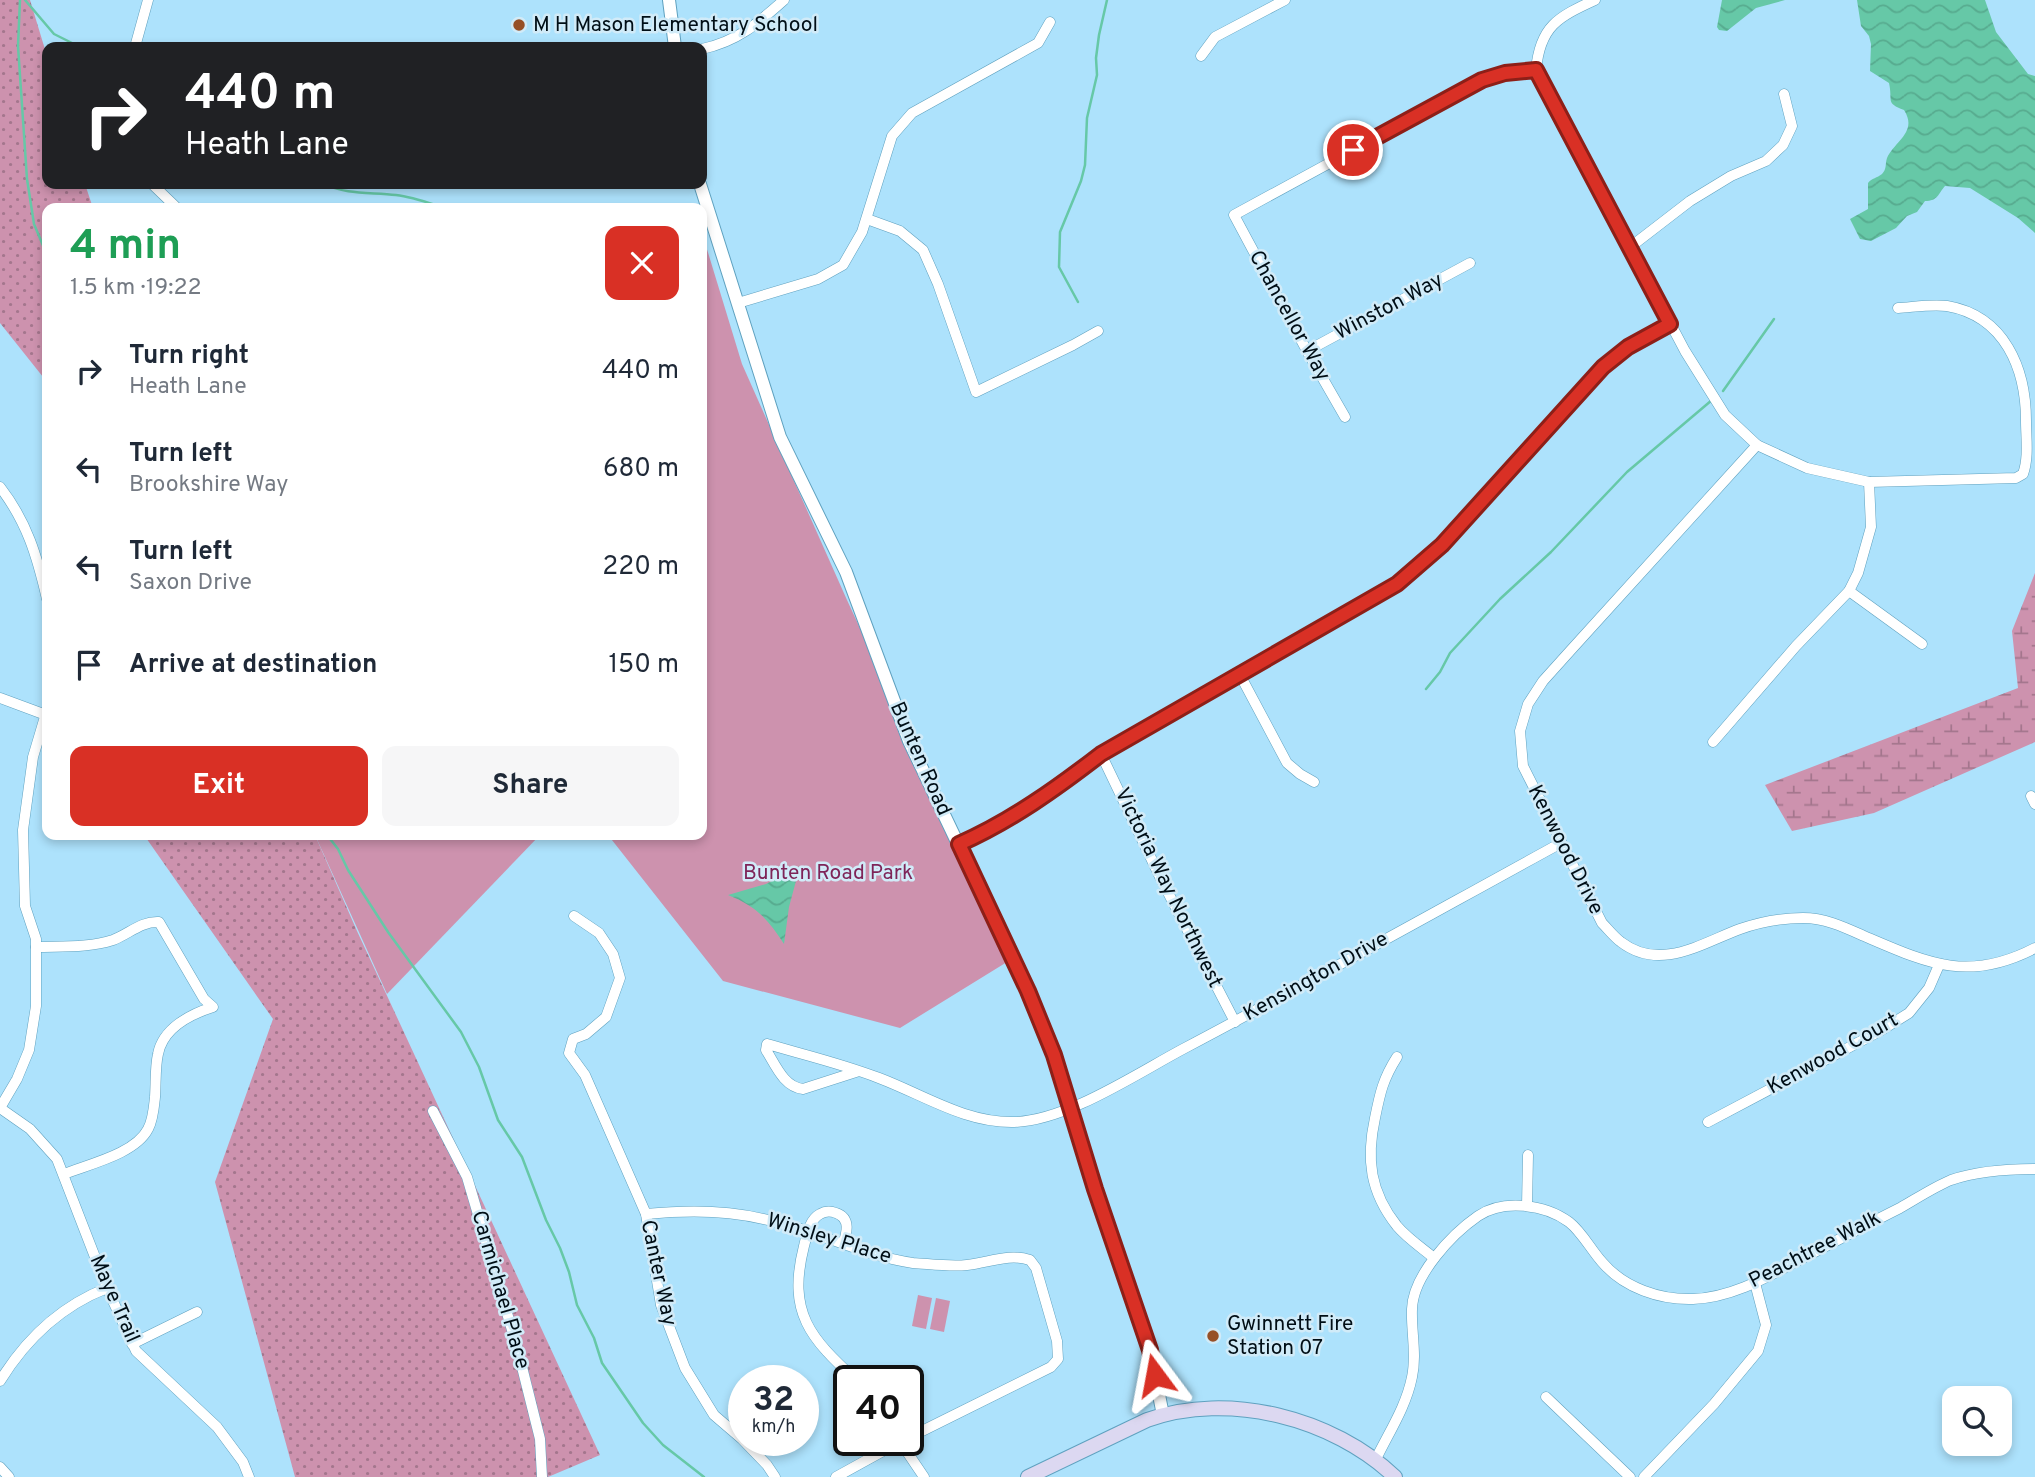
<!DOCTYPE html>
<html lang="en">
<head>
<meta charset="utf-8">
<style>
	body { margin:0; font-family:Overpass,sans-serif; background:#f6f6f7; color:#1f2937; height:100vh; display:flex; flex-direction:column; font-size:26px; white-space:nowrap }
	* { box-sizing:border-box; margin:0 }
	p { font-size:23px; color:#747a83 }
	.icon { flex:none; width:38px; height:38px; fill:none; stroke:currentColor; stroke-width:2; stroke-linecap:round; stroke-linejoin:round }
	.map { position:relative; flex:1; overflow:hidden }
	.details { position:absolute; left:42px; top:203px; width:665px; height:637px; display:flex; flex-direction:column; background:#fff; border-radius:14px; box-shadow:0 4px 10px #0003 }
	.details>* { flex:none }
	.guide { position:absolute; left:42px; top:42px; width:665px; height:147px; border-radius:14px; box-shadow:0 4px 10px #0003; background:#202124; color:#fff; overflow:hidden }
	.fabs { position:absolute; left:1942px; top:1386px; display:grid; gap:14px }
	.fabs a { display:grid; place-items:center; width:70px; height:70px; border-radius:14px; background:#fff; box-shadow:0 4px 10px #0003; font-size:35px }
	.speed { position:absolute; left:728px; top:1365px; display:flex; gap:14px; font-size:35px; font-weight:700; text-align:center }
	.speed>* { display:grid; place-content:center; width:91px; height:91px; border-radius:50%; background:#fff; box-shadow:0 4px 10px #0003; line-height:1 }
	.speed small { font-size:18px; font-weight:400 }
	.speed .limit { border:4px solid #111; border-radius:10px; background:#fff; color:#111 }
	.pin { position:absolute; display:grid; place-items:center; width:60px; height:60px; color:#fff; margin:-30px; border:4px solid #fff; border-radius:50%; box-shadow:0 2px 7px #0007 }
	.me { position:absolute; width:77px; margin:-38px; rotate:347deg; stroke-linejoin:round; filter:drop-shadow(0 0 5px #0008) }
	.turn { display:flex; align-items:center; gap:24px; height:147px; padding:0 28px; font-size:32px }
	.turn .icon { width:91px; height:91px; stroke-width:2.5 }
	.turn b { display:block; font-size:49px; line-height:60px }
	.round { display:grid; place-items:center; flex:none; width:74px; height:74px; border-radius:14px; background:#f6f6f7 }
	.overview { display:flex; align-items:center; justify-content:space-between; height:119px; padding:0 28px }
	h1 { font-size:42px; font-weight:700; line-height:52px; color:#1e9e55 }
	.cta { display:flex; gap:14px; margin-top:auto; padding:14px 28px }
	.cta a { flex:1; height:80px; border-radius:14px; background:#d93025; color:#fff; font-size:28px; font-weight:700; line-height:80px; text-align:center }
	.cta a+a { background:#f6f6f7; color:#1f2937 }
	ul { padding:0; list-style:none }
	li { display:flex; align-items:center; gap:21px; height:98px; padding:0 28px }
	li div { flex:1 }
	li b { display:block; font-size:26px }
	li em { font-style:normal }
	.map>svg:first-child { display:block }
	.grass { fill:url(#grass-dots) }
	.wetland { fill:url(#wetland-marsh) }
	.park { fill:#cd92ae }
	.water { fill:url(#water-waves) }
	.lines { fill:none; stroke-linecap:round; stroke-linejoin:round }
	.stream { stroke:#66c8a7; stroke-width:2.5 }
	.minor-casing { stroke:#5fa1bf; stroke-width:11 }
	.tertiary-casing { stroke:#5fa1bf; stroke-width:14 }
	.secondary-casing { stroke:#5fa1bf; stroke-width:16 }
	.minor { stroke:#fff; stroke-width:10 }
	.tertiary { stroke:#fff; stroke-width:12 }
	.secondary { stroke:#dcd8f1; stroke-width:14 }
	.route-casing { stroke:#8d1f18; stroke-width:18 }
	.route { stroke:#d93025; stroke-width:12 }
	.poi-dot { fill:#965027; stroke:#d1ebf8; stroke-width:2.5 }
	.labels { text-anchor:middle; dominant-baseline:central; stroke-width:5; stroke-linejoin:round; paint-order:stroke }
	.poi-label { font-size:21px; fill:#000e16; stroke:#d1ebf8; text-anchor:start }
	.street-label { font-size:21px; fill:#000e16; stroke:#d1ebf8 }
	.park-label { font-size:21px; fill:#7e2458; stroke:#d1ebf8 }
</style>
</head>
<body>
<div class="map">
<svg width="2035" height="1477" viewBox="0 0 2035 1477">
	<defs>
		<pattern id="grass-dots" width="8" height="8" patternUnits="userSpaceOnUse" patternTransform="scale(1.75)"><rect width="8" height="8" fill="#cd92ae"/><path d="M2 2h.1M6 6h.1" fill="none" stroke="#a4768d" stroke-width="1.8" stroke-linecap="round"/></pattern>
		<pattern id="wetland-marsh" width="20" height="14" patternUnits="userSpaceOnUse" patternTransform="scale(1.75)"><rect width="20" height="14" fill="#cd92ae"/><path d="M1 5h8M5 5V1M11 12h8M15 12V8" fill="none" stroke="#a4768d"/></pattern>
		<pattern id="water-waves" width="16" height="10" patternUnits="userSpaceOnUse" patternTransform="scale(1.75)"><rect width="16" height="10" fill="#66c8a7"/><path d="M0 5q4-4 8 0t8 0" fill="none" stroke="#57ab8f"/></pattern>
	</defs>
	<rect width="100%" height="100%" fill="#ade2fc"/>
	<!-- grass -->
	<g class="grass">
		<polygon points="0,0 30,0 47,56 47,184 85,184 93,208 47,208 47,382 0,323"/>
		<polygon points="144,835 315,835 357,931 600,1455 548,1477 295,1477 215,1182 273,1019"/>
	</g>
	<!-- wetland -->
	<polygon class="wetland" points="2035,573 2035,742 1874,813 1792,831 1765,785 2018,688 2012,631"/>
	<!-- park -->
	<g class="park">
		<polygon points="706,246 742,364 847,600 934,789 1007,962 900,1028 723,981 608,835 702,835 702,247"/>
		<polygon points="315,835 540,835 387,994"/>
		<polygon points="918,1295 932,1298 926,1329 912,1326"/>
		<polygon points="936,1298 950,1301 944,1332 930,1329"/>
	</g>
	<!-- water -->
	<g class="water">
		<polygon points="1722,0 1785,0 1756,8 1727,31 1719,30 1717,27"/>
		<path d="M1857,0H1985L1996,32L2028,74L2035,76V233L2018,218L1970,188L1945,186C1938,194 1938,201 1925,201L1917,212L1907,216L1896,228L1871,241L1860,239L1850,219L1868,209V183C1872,178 1877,178 1882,174C1887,169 1885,164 1887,158C1895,141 1918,132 1904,110C1885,103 1893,101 1889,83L1870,71L1871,44L1869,36L1861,26Z"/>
		<path d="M800,866L789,907L784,944C768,919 756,906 728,895L766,884Z"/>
	</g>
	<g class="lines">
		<!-- stream -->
		<g class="stream">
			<polyline points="20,0 18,46 27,179 34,224 47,255"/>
			<polyline points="25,0 54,34 80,47"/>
			<path d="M324,184C346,195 372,192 396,195C413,197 429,203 445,208"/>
			<polyline points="1078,302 1059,267 1060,232 1081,181 1085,165 1087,118 1097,75 1096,58 1099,35 1107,0"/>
			<polyline points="1723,391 1774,319"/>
			<polyline points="1426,689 1440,672 1450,653 1500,599 1551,552 1627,472 1712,400"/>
			<polyline points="327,835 338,849 348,870 388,932 461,1032 479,1067 498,1120 522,1157 546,1220 560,1248 569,1272 577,1305 594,1338 602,1363 643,1423 663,1445 704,1477"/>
		</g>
		<!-- minor casing -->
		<g class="minor-casing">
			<g id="minor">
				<path d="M1595,0C1558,17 1540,26 1536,70L1685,351L1725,415L1757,445L1807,468L1869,482L2016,478L2023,474C2029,457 2026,438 2026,421C2026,369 2005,316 1947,306C1932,304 1914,307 1898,308"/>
				<polyline points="135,47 148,0"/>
				<path d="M702,49C738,41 757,24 784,0"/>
				<polyline points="1201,56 1215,37 1285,0"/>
				<polyline points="152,184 177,208"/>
				<polyline points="867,219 900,231 923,250 938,284 976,392 1073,345 1098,331"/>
				<polyline points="1629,248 1690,201 1731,176 1766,161 1783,145 1792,126 1784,94"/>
				<polyline points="738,303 818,279 843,265 862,232 892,136 912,113 1038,43 1050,22"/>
				<polyline points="1307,351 1470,263"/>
				<polyline points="1345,417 1307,351 1234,215 1482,80 1505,73 1536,70"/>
				<path d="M1757,445L1570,651L1543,681L1528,704L1520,731L1523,766L1602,923C1608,929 1614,937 1621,942C1660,972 1702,943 1740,929C1760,922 1782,918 1803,918C1825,918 1844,927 1864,936C1927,963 1968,983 2035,948"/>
				<path d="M0,487C27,522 37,556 47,599"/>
				<polyline points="1849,591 1922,644"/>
				<polyline points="1239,673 1287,763 1300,774 1314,782"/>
				<polyline points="0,698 46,715"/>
				<polyline points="1713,742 1796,646 1849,591 1858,573 1871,527 1869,482"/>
				<polyline points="1101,754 1161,879 1235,1022"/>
				<polyline points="2031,796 2035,804"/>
				<polyline points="959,844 989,831 1032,804 1101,754 1397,584 1442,545 1603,367 1628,347 1670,324"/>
				<polyline points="574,916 599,933 613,954 620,978 606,1017 586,1034 573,1039 569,1053 585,1075 646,1214 661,1305 685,1368 714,1415 742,1439 767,1465 775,1477"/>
				<path d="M36,947C61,946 89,948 113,940C129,934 141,921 159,922L204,999L213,1007C191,1014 163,1028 158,1054C155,1067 156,1083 155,1097C154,1107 153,1120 148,1129C135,1154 89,1164 64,1174"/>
				<path d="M1397,1057C1383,1079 1380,1093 1375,1118C1366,1159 1370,1192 1397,1226C1407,1238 1422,1248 1434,1258"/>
				<path d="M859,1071L803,1089C784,1087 776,1066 766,1050L767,1044C805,1055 843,1064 879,1078C924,1095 965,1123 1014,1122C1066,1121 1136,1074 1183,1049C1310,982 1435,912 1561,843"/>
				<polyline points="0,1108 30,1129 57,1159 107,1288 136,1351 217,1427 243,1462 249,1477"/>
				<polyline points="0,1108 17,1079 29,1050 36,1006 36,939 25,906 23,830 33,757 47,710"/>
				<polyline points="433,1111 467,1177 517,1347 540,1439 542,1477"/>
				<polyline points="1708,1122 1880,1031 1909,1013 1929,988 1939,965"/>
				<polyline points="1527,1206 1528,1155"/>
				<path d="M646,1214C708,1208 751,1212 810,1232C845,1244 877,1258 913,1263C930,1264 950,1267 967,1265C988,1263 1009,1253 1030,1260L1036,1268L1057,1341L1058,1359L1051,1367L908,1438"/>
				<path d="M843,1244C847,1233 851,1218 836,1213C831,1211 825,1211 820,1214C809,1220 807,1235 804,1246C787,1313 810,1338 857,1381"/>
				<polyline points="132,1344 197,1312"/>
				<path d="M0,1381C26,1339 61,1306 107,1288"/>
				<polyline points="1546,1397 1630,1477"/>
				<polyline points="899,1440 924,1477"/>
				<path d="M1376,1459C1389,1432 1406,1407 1412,1377C1417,1355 1411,1331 1412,1309C1413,1275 1452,1234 1478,1216C1503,1199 1545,1204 1569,1222C1582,1232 1591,1250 1602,1262C1624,1288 1660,1300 1693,1299C1728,1298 1762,1280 1792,1264C1828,1245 1864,1226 1900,1208C1916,1199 1934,1187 1951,1180C1977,1171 2008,1169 2035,1169"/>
				<polyline points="0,1467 9,1477"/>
				<polyline points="836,1477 903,1440"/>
				<polyline points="1644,1477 1714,1404 1758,1351 1766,1325 1755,1283"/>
			</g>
		</g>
		<!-- tertiary casing -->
		<g class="tertiary-casing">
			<g id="tertiary">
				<polyline points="669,0 675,47"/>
				<polyline points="700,184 780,437 846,572 909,741 1028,991 1054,1055 1095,1189 1150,1350 1163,1415"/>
			</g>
		</g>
		<!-- secondary casing -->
		<g class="secondary-casing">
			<path id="secondary" d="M1028,1477L1147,1420C1229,1391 1333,1418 1395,1477"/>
		</g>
		<!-- minor -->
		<use href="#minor" class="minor"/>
		<!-- tertiary -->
		<use href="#tertiary" class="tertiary"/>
		<!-- secondary -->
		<use href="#secondary" class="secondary"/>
	</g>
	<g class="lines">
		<!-- route casing -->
		<g class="route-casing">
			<path id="route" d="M1155,1375L1150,1350L1095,1189L1054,1055L1028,991L959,844C1011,821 1057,788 1101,754L1397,584L1442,545L1603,367L1628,347L1670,324L1536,70L1505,73L1482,80L1353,150"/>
		</g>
		<!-- route -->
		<use href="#route" class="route"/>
	</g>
	<!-- markers -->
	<g class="poi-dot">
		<circle cx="519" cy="25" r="7"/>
		<circle cx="1213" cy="1336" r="7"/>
	</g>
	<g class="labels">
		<!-- poi labels -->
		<g class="poi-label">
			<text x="533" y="25">M H Mason Elementary School</text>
			<text x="1227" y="1324">Gwinnett Fire<tspan x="1227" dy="24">Station 07</tspan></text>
		</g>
		<!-- street labels -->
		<g class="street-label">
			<text transform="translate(1389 307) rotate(-28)">Winston Way</text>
			<text transform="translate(1289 316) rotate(61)">Chancellor Way</text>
			<text transform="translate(920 759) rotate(66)">Bunten Road</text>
			<text transform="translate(1565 850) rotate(63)">Kenwood Drive</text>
			<text transform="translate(1168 888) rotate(64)">Victoria Way Northwest</text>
			<text transform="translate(1316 977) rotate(-29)">Kensington Drive</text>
			<text transform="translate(1833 1054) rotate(-29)">Kenwood Court</text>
			<text transform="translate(829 1239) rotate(17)">Winsley Place</text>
			<text transform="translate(1815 1250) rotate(-27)">Peachtree Walk</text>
			<text transform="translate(658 1273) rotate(78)">Canter Way</text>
			<text transform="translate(500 1290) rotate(74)">Carmichael Place</text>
			<text transform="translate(114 1299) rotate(66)">Maye Trail</text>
		</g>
		<!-- park labels -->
		<g class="park-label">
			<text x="828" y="873">Bunten Road Park</text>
		</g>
	</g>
</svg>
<div class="fabs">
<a><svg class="icon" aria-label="search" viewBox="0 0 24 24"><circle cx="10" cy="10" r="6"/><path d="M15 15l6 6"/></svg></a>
</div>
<div class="speed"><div>32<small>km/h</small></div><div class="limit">40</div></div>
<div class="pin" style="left:1353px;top:150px;background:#d93025"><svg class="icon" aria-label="arrive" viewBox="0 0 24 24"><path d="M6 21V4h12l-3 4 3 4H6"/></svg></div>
<svg class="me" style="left:1155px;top:1375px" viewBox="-20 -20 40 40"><path d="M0-17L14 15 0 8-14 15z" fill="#d93025" stroke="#fff" stroke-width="4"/></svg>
<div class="guide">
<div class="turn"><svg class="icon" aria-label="right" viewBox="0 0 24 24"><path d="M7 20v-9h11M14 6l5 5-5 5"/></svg><div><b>440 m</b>Heath Lane</div></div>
</div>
<section class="details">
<div class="overview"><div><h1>4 min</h1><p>1.5 km · 19:22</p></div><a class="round" style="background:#d93025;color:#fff"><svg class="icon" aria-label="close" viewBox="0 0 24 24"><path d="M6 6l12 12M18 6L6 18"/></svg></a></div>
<ul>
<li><svg class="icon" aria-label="right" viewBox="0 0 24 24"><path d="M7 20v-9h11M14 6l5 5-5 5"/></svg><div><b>Turn right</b><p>Heath Lane</p></div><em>440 m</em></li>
<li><svg class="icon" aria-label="left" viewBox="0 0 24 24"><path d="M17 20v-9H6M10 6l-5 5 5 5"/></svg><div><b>Turn left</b><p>Brookshire Way</p></div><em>680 m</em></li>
<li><svg class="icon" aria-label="left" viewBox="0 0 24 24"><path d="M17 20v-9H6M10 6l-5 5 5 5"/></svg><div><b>Turn left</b><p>Saxon Drive</p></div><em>220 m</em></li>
<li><svg class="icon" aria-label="arrive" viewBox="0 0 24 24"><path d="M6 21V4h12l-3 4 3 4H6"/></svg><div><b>Arrive at destination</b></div><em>150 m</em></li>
</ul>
<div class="cta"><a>Exit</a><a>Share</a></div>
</section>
</div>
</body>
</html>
